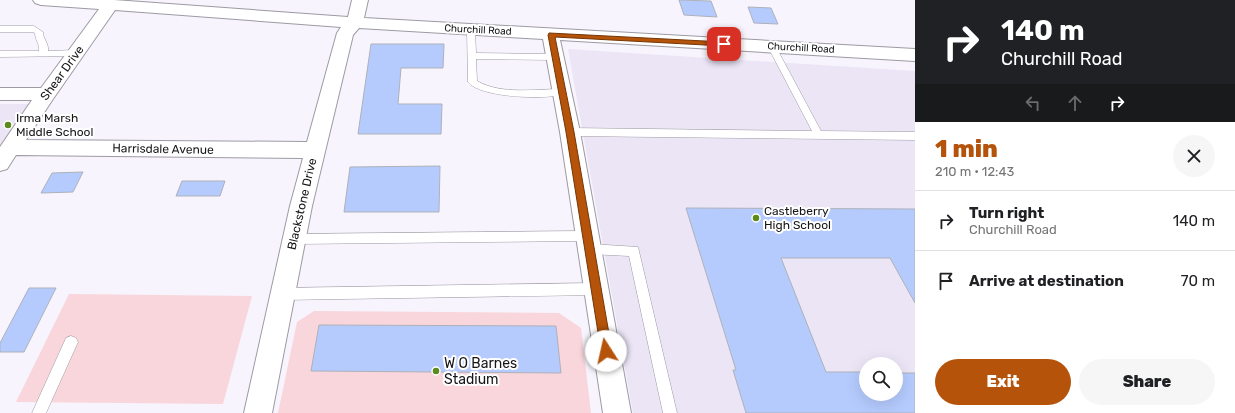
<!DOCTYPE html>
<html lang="en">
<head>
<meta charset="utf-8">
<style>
	body { margin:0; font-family:Rubik,sans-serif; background:#f6f6f6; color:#202124; height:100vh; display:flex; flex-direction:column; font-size:15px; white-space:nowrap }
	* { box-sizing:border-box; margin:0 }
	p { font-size:13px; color:#757577 }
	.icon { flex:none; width:22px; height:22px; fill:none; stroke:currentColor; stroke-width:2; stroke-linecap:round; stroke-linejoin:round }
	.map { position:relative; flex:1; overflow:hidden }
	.side { display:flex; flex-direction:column; background:#fff; width:320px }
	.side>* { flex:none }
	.banner { background:#202124; color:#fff; overflow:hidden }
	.tools { position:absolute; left:859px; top:357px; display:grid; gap:8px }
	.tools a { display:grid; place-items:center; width:44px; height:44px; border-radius:50%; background:#fff; box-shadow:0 4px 16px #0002; font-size:20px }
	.pin { position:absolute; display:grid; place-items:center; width:34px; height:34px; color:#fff; margin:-17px; border-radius:8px; box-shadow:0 2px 6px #0006 }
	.me { position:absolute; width:44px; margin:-22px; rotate:350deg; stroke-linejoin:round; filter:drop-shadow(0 0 3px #0008) }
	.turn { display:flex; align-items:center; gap:14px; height:84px; padding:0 20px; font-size:18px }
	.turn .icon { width:52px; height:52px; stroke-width:2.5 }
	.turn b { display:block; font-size:28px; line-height:34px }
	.lanes { display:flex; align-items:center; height:38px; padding:0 20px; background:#0003; justify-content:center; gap:20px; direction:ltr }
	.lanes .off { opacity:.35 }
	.round { display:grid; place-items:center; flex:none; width:42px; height:42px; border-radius:21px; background:#f6f6f6 }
	.summary { display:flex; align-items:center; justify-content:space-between; height:68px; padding:0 20px }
	h1 { font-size:24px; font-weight:800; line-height:30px; color:#b45309 }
	.action { display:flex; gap:8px; margin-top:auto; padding:8px 20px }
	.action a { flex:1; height:46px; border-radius:24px; background:#b45309; color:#fff; font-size:16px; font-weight:800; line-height:46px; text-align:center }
	.action a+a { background:#f6f6f6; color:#202124 }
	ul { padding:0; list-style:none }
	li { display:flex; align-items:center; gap:12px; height:60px; padding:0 20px; border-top:1px solid #e0e0e0 }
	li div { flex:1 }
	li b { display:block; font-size:15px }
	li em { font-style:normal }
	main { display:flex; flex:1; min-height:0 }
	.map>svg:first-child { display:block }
	.built { fill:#ebe5f6; fill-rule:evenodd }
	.green { fill:#f9d6db }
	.building { fill:#b5cbfe; stroke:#adb1b9 }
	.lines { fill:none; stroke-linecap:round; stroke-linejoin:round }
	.service-casing { stroke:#9d9aa3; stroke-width:1 }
	.minor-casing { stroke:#9d9aa3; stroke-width:2 }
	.service { fill:#fff; fill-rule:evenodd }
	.minor { fill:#fff; fill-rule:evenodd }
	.route { fill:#b45309; stroke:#753606 }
	.poi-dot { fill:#5c8a1d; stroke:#fff; stroke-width:1.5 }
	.labels { text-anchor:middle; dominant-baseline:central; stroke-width:4; stroke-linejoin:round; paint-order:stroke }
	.far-street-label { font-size:10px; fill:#171619; stroke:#fff }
	.street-label { font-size:12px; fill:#171619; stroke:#fff }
	.poi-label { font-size:12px; fill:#171619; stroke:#fff; text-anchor:start }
	.near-poi-label { font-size:14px; fill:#171619; stroke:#fff; text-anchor:start }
</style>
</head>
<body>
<main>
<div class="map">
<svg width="915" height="413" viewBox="0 0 915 413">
	<rect width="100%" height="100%" fill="#f7f4fd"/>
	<!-- built -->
	<g class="built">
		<path d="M568,49L915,71V413H633ZM866,364H896V394H866Z"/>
		<polygon points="0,104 30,104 0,147"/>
	</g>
	<!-- green -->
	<g class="green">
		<polygon points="69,294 252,296 223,404 16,402"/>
		<polygon points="314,311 559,313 581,328 591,413 278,413 297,322"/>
	</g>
	<!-- building -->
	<g class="building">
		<polygon points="679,0 711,1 717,17 684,15"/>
		<polygon points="748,7 771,8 778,24 754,23"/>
		<polygon points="371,44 444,44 443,68 401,68 398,104 442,104 441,134 358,134"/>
		<polygon points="440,166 439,212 344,212 350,167"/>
		<polygon points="83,172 73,192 41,193 52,173"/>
		<polygon points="182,181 225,181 220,196 176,196"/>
		<polygon points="686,208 915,209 915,303 890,258 781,258 826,372 866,372 866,394 896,394 896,373 915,373 915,413 746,413 733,370 736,370"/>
		<polygon points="29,288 56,288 24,352 0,352 0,343"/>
		<polygon points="319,325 556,326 561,373 311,371"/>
	</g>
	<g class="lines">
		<!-- service casing -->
		<g class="service-casing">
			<g id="service">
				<path d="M0,26H34L43,32C43,39 49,43 48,51L76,50L80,53L76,56L0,57V51H39C40,44 35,40 35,33L32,32H0Z"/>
				<path d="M471,27L475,30L476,53L555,54L559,57L555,60L476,59L477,81C502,95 535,89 562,89L567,92L565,94C547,100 480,98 468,82L467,30Z"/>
				<polygon points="772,44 776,47 821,131 915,132 915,140 570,136 567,135 565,132 567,129 570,128 812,131 768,47"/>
				<polygon points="587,231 591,233 593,236 591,239 587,241 294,244 290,242 288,239 290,236 294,234"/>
				<polygon points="590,244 638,247 677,413 663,413 629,256 590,254 586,253 584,249 586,245"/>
				<polygon points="596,283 600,285 602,289 600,293 596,295 282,300 278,298 276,294 278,290 282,288"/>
				<polygon points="71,336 76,338 78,342 46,413 32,413 66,338"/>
			</g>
		</g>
		<!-- minor casing -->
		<g class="minor-casing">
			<path id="minor" d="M33,0H114L348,17L352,0H368L364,18L915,49V61L560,40L580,132L631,413H603L560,132L543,39L359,28L353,35L312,206L272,413H244L290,206L303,158L16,155L7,169L0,171V147L32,100H0V88H41L99,9L41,5L35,3ZM115,10L341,27L337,33L307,142L26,140L53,99Z"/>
		</g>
		<!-- service -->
		<use href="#service" class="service"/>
		<!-- minor -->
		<use href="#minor" class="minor"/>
	</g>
	<!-- route -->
	<polygon class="route" points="549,33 724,42 728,44 724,46 555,37 574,132 612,351 610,355 606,356 603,355 601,351 566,132 548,35"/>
	<!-- markers -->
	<g class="poi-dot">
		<circle cx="8" cy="125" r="4"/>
		<circle cx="756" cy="218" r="4"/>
		<circle cx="436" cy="371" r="4"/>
	</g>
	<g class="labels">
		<!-- far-street labels -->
		<g class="far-street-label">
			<text transform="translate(478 30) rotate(3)">Churchill Road</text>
			<text transform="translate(801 48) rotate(3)">Churchill Road</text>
		</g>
		<!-- street labels -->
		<g class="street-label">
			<text transform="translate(62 73) rotate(-54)">Shear Drive</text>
			<text transform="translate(163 149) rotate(1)">Harrisdale Avenue</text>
			<text transform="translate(302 204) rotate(-77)">Blackstone Drive</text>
		</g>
		<!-- poi labels -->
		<g class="poi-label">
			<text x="16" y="118">Irma Marsh<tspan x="16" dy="14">Middle School</tspan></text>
			<text x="764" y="211">Castleberry<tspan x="764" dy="14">High School</tspan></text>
		</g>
		<!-- near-poi labels -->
		<g class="near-poi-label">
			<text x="444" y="363">W O Barnes<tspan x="444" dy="16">Stadium</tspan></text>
		</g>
	</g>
</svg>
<div class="tools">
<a><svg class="icon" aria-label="search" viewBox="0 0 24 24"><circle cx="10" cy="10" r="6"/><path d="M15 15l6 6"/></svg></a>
</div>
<div class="pin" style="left:724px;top:44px;background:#d93025"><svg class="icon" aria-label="arrive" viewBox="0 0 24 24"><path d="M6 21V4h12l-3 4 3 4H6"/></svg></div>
<svg class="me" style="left:606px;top:351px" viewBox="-20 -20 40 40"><circle r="19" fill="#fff"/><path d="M0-13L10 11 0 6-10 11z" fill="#b45309"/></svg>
</div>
<section class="side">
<div class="banner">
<div class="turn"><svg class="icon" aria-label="right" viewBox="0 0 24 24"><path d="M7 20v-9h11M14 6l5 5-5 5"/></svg><div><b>140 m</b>Churchill Road</div></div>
<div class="lanes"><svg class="icon off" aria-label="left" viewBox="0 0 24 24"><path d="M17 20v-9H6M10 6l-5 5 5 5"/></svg><svg class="icon off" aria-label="ahead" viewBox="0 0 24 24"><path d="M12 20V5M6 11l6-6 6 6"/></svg><svg class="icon" aria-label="right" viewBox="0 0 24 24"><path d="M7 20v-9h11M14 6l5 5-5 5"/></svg></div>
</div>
<div class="summary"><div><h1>1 min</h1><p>210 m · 12:43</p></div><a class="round"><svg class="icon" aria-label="close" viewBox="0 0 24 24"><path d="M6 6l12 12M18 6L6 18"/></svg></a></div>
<ul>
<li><svg class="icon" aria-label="right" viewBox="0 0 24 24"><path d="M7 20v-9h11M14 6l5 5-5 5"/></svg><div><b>Turn right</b><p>Churchill Road</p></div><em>140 m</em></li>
<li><svg class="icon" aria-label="arrive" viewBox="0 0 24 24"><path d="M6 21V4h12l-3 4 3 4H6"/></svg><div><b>Arrive at destination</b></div><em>70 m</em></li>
</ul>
<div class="action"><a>Exit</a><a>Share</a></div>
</section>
</main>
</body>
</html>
